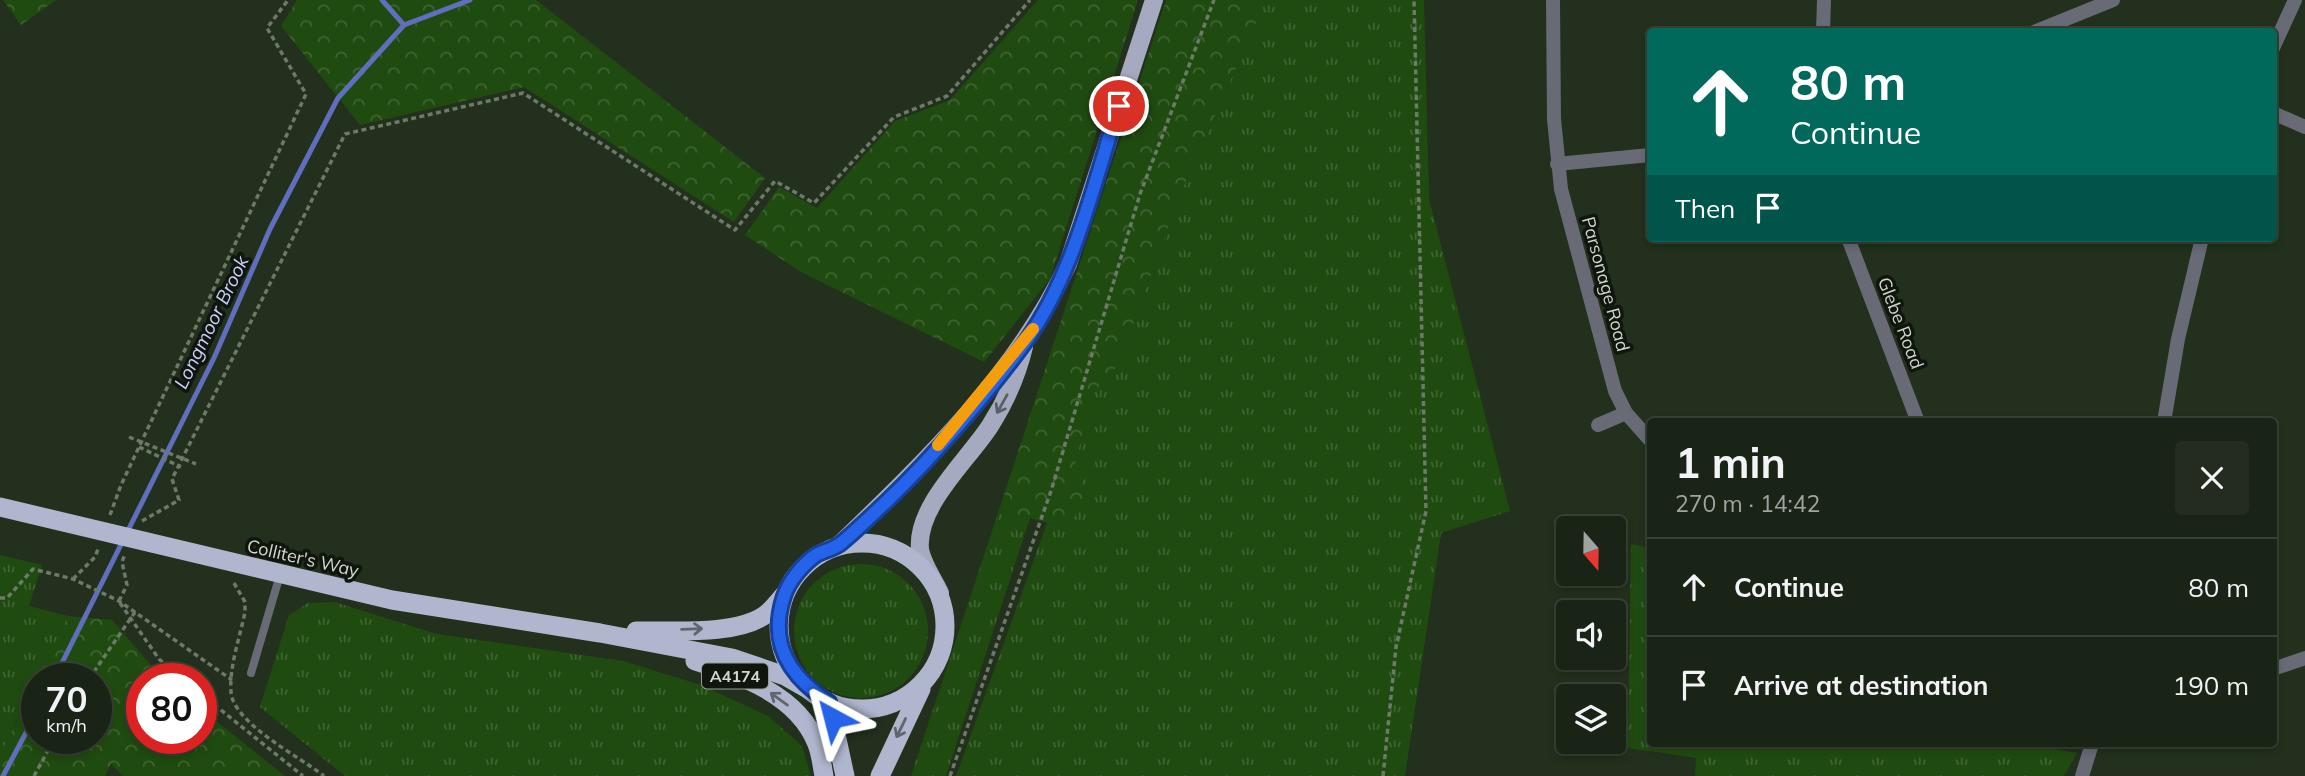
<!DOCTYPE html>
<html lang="en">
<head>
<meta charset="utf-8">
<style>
	body { margin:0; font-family:Mulish,sans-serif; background:#232c1f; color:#f1f3f6; height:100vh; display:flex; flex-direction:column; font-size:26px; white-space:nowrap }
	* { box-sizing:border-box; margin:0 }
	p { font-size:23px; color:#9fa4a1 }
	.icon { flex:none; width:38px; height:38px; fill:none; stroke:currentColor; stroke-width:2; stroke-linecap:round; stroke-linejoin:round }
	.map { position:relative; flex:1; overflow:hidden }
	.panel { position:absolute; left:1647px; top:418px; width:630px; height:329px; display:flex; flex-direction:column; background:#1a2416; border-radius:7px; box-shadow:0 4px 10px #0003,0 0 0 2px #384135 }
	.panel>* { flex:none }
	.guide { position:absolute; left:1647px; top:28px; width:630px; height:214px; border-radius:7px; box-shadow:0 4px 10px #0003,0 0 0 2px #384135; background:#00695c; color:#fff; overflow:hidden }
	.needle { width:46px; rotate:160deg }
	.buttons { position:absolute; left:1556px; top:516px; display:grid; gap:14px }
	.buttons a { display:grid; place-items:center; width:70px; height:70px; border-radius:7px; background:#1a2416; box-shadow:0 4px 10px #0003,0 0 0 2px #384135; font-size:35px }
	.speed { position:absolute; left:21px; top:663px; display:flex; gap:14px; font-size:35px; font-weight:700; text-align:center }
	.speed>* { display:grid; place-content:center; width:91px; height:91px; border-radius:50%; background:#1a2416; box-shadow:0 4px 10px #0003,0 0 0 2px #384135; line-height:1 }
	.speed small { font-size:18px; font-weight:400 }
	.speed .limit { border:10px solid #d22; background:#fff; color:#111 }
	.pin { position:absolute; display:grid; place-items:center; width:60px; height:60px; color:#fff; margin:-30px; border:4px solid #fff; border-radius:50%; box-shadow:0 2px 7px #0007 }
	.me { position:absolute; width:77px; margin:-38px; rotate:322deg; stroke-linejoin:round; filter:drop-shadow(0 0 5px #0008) }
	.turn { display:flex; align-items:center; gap:24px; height:147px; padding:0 28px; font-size:32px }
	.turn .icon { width:91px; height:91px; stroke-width:2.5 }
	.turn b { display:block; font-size:49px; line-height:60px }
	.then { display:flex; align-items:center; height:66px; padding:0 28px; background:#0003; gap:14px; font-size:26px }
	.round { display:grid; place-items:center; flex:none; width:74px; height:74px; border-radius:7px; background:#232c1f }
	.head { display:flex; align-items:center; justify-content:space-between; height:119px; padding:0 28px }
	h1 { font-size:42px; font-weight:700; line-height:52px }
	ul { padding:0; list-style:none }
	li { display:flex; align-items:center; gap:21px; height:98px; padding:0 28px; border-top:2px solid #384135 }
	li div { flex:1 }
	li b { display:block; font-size:26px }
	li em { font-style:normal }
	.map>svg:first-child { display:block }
	.grass { fill:url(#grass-tufts) }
	.forest { fill:url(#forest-crowns) }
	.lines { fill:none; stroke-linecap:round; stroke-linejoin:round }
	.stream { stroke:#616dbd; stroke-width:5 }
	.path { stroke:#6d7969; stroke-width:3.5; stroke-dasharray:5 3.5; stroke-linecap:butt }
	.service { stroke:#686b76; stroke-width:8 }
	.minor { stroke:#686b76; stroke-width:14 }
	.tertiary { stroke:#686b76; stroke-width:14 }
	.primary { stroke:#a5aac0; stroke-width:18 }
	.trunk { stroke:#b0b6ce; stroke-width:19 }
	.oneway { stroke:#5a6067 }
	.oneway2 { stroke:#60666e }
	.route-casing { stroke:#184099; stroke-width:18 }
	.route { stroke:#2563eb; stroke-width:12 }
	.slow { stroke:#f59e0b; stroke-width:12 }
	.labels { text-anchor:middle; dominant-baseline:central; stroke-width:7; stroke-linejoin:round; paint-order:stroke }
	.shield { fill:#10160e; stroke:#969e94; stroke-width:2 }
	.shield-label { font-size:16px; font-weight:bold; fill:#d0d9cd }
	.street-label { font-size:18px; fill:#d0d9cd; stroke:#10160e }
	.water-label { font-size:19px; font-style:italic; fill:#c9d3fe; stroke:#10160e }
</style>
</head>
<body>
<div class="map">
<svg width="2305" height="776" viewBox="0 0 2305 776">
	<defs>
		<pattern id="grass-tufts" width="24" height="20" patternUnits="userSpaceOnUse" patternTransform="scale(1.75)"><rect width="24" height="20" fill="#204b10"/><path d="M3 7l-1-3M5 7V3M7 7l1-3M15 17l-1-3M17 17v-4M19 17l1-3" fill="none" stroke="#3f6432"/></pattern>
		<pattern id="forest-crowns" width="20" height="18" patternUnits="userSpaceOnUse" patternTransform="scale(1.75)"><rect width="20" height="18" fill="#204b10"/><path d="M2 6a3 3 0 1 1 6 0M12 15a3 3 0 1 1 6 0" fill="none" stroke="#3f6432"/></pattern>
	</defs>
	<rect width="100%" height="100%" fill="#22301d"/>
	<!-- grass -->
	<g class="grass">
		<polygon points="1266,0 1424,0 1429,199 1510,511 1441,533 1405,776 956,776 1047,523 1067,528 1075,465 1092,393 1119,364 1178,199"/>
		<polygon points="999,510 1030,518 946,776 911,776"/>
		<polygon points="1631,544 1650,548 1650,744 2027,744 2077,753 2064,776 1695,776 1696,758 1628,748"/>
		<polygon points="0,555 42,565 29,606 68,616 0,755"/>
		<circle cx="861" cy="631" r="67"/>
		<polygon points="334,602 437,634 623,661 701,685 768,716 802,746 811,776 345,776 260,707 289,615 308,603"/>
	</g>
	<!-- forest -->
	<g class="forest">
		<polygon points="3,0 56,0 21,25"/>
		<polygon points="297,0 536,0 765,178 734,222 524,87 360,125 281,26"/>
		<polygon points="1038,0 1138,0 1050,279 984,362 801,272 745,235 779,187 817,208 895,121 950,100"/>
		<polygon points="1166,0 1266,0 1178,199 1119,364 1092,394 1075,465 1088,496 1067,528 999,510"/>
		<polygon points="68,616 112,620 163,679 142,679 142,738 201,738 201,709 285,776 123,776 111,764 105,776 0,776 0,755 37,680 37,738 96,738 96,679 37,679"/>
	</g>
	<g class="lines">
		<!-- stream -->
		<g class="stream">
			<polyline points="404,25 470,0"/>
			<polyline points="54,679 214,358 270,229 338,98 404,25 382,0"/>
			<polyline points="3,776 37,712"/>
		</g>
		<!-- path -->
		<g class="path">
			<polyline points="129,437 196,464"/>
			<polyline points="139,447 181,467"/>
			<polyline points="110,515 121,485 306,94 267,28 288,0"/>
			<polyline points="142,521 179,500 172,479 345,134 523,93 735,230 775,181 814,203 894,117 947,96 1030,0"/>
			<polyline points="73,579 95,557 98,549"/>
			<path d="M234,583L245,602V612C240,637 229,667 231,692C233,723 300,757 324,776"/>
			<polyline points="0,598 7,598 33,569 73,579 119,601 232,680"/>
			<polyline points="119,601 127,585 122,562 125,554"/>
			<polyline points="120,603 159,659 182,679"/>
			<polyline points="89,679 135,612"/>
			<polyline points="201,694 303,776"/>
			<polyline points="34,776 55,738"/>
			<polyline points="950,776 1051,491 1140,194 1214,0"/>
			<polyline points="1383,776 1396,647 1426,511 1414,0"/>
		</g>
		<!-- service -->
		<polyline class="service" points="251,673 280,575"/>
		<!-- minor -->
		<g class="minor">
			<polyline points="1553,0 1554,119 1561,189 1615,391 1626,413 1650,440"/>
			<polyline points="1823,32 1824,0"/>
			<polyline points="2034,32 2113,0"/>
			<polyline points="2273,113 2305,127"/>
			<polyline points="1557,164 1650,155"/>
			<polyline points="1848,238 1918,422"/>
			<polyline points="1598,425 1626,413"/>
			<polyline points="2273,669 2305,658"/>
		</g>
		<!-- tertiary -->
		<g class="tertiary">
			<polyline points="2273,48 2295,0"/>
			<polyline points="2164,422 2178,339 2202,238"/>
			<polyline points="2082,776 2092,744"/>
		</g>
		<!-- primary -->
		<g class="primary">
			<path d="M839,545C925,462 1017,374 1068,264L1154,0"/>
			<path d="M940,593C934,580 922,563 920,549C916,506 968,460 990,426C1006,401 1017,376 1024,347"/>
		</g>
		<!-- trunk -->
		<g class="trunk">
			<polyline points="0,507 392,600 600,633 732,658 785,676 806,688"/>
			<circle cx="862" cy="626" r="83"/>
			<path d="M636,631C672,630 735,636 765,615C772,610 778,602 784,595"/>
			<path d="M695,661C741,675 798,695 817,744C821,754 822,766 824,776"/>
			<polyline points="829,702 845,776"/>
			<polyline points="880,776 921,689"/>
		</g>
	</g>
	<!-- one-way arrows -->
	<defs><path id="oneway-shaft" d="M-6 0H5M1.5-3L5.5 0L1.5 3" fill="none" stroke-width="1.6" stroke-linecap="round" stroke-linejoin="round" transform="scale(1.75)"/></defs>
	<use class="oneway" href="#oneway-shaft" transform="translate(1002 404) rotate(119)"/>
	<g class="oneway2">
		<use href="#oneway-shaft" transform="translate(692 629) rotate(-2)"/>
		<use href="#oneway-shaft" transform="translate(779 699) rotate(-144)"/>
		<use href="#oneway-shaft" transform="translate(901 728) rotate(116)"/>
	</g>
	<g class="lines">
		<!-- route casing -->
		<g class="route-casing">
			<path id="route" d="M833,718L829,702C790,677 768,644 784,596C789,581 803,564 816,555C824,551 833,549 840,544C856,531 872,515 887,501C933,457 989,392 1026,341C1075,272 1093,185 1119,106"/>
		</g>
		<!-- route -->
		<use href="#route" class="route"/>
		<!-- slow -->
		<polyline class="slow" points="938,445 1033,329"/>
	</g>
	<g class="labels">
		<!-- shield labels -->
		<rect class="shield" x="702" y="663.5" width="66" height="25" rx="5"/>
		<g class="shield-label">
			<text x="735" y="676">A4174</text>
		</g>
		<!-- street labels -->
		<g class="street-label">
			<text transform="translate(1606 284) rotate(75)">Parsonage Road</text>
			<text transform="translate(1901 323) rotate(69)">Glebe Road</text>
			<text transform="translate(303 558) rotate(13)">Colliter's Way</text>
		</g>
		<!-- water labels -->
		<g class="water-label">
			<text transform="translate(211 322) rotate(-64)">Longmoor Brook</text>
		</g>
	</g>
</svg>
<div class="buttons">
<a><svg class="needle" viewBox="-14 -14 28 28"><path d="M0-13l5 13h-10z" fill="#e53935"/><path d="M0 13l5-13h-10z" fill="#9fa4a1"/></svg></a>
<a><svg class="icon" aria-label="sound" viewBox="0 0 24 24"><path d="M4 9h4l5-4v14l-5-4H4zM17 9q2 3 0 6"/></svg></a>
<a><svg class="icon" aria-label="layers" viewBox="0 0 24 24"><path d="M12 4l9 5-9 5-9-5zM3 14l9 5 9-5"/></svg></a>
</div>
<div class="speed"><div>70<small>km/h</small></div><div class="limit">80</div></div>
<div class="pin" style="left:1119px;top:106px;background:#d93025"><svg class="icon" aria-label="arrive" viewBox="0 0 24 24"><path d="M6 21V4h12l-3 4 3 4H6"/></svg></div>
<svg class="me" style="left:833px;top:718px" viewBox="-20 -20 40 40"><path d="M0-17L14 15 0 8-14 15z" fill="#2563eb" stroke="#fff" stroke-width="4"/></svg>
<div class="guide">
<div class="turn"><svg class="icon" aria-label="ahead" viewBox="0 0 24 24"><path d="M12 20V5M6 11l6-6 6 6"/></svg><div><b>80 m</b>Continue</div></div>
<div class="then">Then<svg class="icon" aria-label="arrive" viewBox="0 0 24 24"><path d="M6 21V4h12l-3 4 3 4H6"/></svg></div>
</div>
<section class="panel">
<div class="head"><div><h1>1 min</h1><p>270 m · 14:42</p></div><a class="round"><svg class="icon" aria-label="close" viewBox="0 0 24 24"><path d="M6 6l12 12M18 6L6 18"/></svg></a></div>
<ul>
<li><svg class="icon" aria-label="ahead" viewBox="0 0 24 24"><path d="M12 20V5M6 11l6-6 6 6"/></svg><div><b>Continue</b></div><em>80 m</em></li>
<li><svg class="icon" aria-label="arrive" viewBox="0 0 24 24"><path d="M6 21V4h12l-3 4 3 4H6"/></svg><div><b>Arrive at destination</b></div><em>190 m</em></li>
</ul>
</section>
</div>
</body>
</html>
